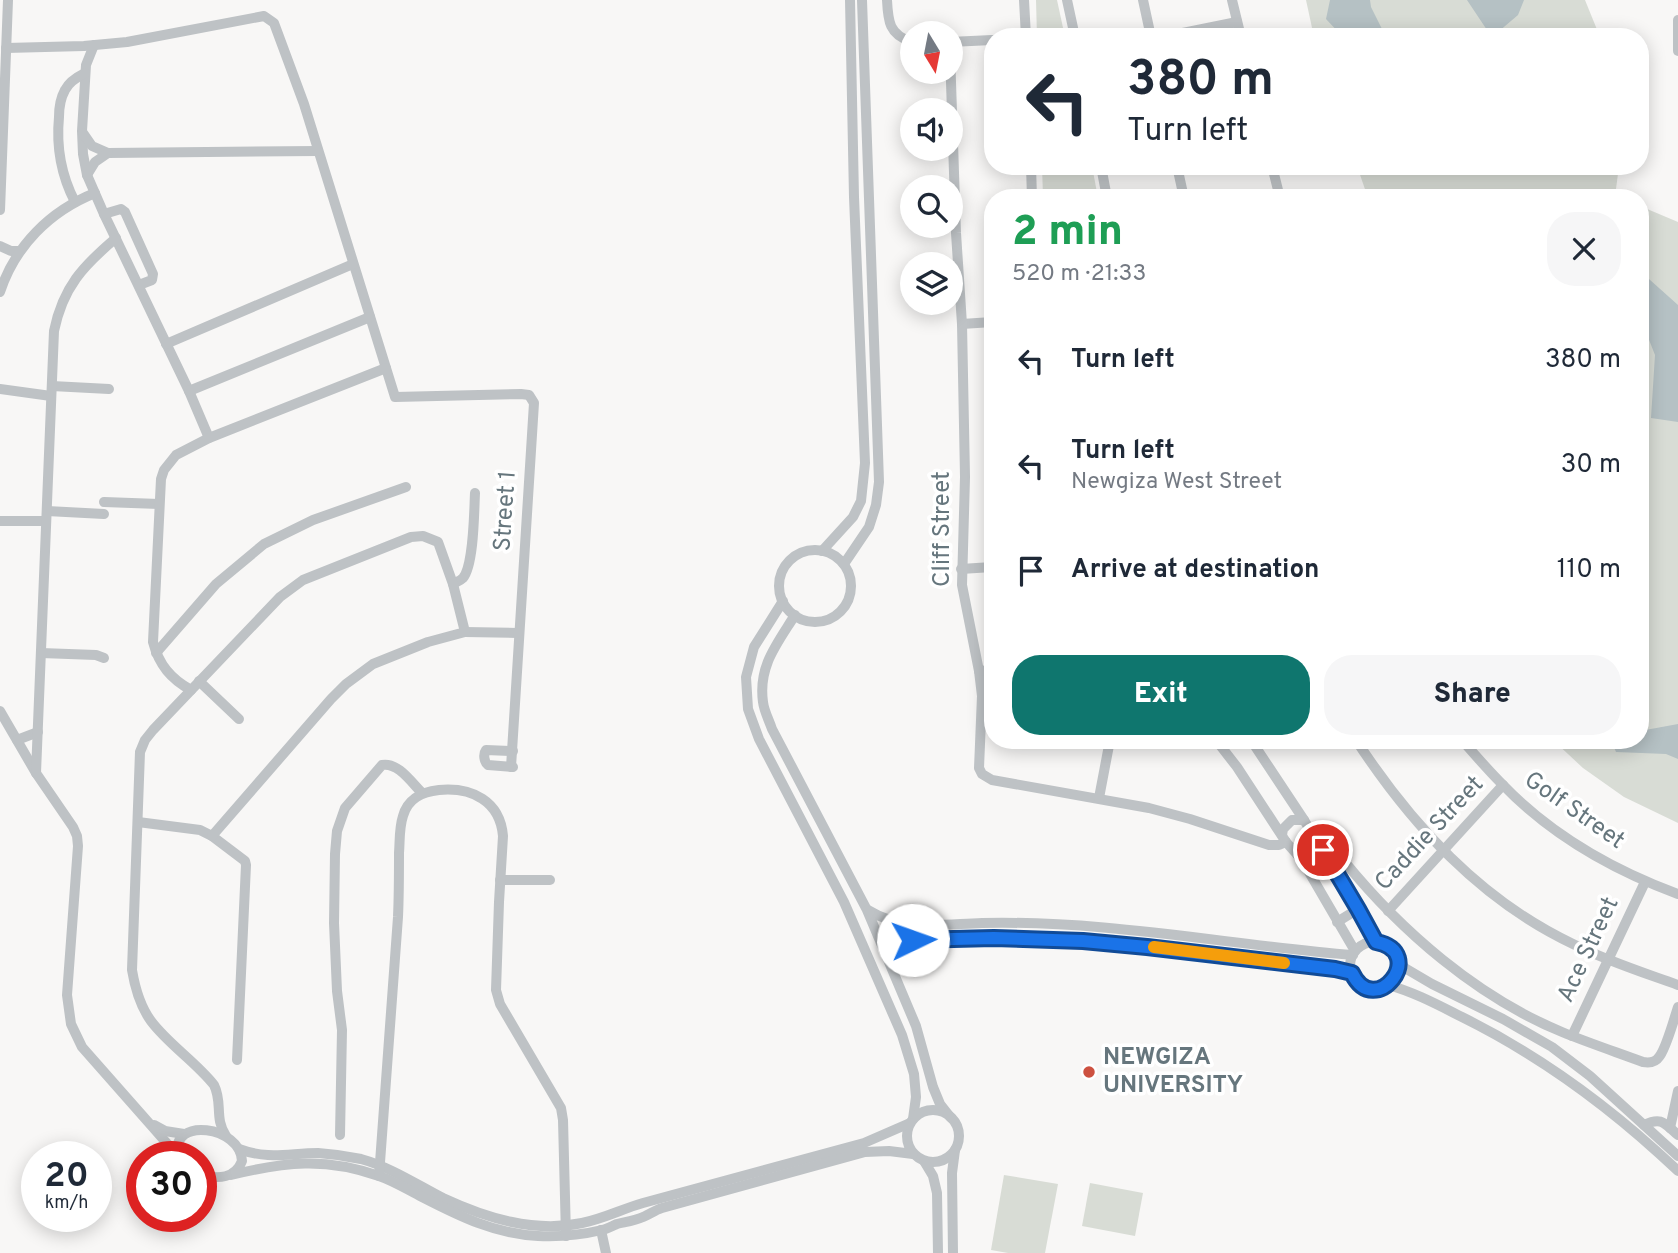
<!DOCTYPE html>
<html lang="en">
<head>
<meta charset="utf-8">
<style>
	body { margin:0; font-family:Overpass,sans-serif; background:#f6f6f7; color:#1f2937; height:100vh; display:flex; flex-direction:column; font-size:26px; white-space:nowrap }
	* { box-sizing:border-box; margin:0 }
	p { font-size:23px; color:#747a83 }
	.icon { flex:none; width:38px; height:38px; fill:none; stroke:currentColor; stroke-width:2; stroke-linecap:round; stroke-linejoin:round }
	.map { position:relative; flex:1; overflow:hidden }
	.panel { position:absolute; left:984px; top:189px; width:665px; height:560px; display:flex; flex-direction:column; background:#fff; border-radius:28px; box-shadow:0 4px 18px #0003 }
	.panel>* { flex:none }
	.top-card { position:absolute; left:984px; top:28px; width:665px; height:147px; border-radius:28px; box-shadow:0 4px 18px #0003; background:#fff; color:#1f2937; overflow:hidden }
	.needle { width:46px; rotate:170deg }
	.tools { position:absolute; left:900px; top:21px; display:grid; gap:14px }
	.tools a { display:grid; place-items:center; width:63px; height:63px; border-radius:50%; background:#fff; box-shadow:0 4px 18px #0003; font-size:35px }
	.speed { position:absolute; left:21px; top:1141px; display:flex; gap:14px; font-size:35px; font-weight:700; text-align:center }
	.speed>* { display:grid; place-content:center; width:91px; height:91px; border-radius:50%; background:#fff; box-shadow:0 4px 18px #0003; line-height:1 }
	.speed small { font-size:18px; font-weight:400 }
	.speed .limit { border:10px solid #d22; background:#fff; color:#111 }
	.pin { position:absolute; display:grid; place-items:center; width:60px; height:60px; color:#fff; margin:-30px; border:4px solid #fff; border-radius:50%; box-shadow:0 2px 7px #0007 }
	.me { position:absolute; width:77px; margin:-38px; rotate:87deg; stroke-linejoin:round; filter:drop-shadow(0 0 5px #0008) }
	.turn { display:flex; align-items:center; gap:24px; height:147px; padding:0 28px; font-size:32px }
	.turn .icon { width:91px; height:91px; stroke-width:2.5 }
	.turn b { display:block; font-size:49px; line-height:60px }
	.round { display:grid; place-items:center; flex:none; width:74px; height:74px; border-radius:28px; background:#f6f6f7 }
	.summary { display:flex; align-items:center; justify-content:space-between; height:119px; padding:0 28px }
	h1 { font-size:42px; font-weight:800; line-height:52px; color:#1e9e55 }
	.button { display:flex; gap:14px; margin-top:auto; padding:14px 28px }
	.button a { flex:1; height:80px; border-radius:28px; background:#0f766e; color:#fff; font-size:28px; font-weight:800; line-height:80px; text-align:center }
	.button a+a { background:#f6f6f7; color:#1f2937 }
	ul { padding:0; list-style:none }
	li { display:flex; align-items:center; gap:21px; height:105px; padding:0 28px }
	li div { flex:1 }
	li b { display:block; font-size:26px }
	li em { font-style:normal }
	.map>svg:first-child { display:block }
	.green { fill:#d8dcd5 }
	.water { fill:#b5c1c4 }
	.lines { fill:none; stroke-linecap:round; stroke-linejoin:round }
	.street { stroke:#bec2c5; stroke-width:10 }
	.route-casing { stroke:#114b97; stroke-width:18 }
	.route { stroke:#1a73e8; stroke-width:12 }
	.slow { stroke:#f59e0b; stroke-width:12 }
	.poi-dot { fill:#cd5140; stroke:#fff; stroke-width:2.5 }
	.labels { text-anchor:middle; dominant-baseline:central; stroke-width:7; stroke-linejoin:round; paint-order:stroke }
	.street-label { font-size:24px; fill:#66767d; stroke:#fff }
	.poi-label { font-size:24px; font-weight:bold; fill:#66767d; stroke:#fff; text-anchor:start }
</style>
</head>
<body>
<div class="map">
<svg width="1678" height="1253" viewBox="0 0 1678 1253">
	<rect width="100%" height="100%" fill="#f8f7f6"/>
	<!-- green -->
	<g class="green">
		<polygon points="1036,0 1057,0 1065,37 1037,37"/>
		<polygon points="1306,0 1585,0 1600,37 1314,37"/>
		<polygon points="1042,166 1092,166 1098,198 1043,198"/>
		<polygon points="1357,166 1619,166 1616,189 1622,198 1368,198"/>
		<polygon points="1640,206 1678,222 1678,823 1624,797 1583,768 1553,740 1640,740"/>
		<polygon points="1004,1175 1058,1184 1045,1253 1008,1253 991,1250"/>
		<polygon points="1090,1183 1143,1193 1135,1236 1082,1226"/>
	</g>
	<!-- water -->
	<g class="water">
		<polygon points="1330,0 1370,0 1371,7 1386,37 1343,37 1326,19"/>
		<polygon points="1467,0 1524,0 1518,15 1498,32 1499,37 1488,37 1487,30"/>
		<polygon points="1640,271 1678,305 1678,422 1651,418 1655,355 1640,317"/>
		<polygon points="1678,724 1678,759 1666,754 1616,752 1611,740 1640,740 1640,731"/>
	</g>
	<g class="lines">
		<!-- street -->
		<g class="street">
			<path d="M887,0C888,21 889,35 912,42"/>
			<polyline points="1024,0 1026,37"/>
			<polyline points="1067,0 1075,37"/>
			<polyline points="1143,0 1151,37"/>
			<polyline points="1232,0 1241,37"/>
			<polyline points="1678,20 1678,51"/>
			<polyline points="1163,37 1237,22"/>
			<polyline points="950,42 992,40"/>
			<polyline points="94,45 86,65 82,131 83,154 87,175 104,214 189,391 209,438"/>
			<polyline points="6,48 84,46 127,42 264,16 274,23 304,104 395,397 521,394 529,395 534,403 511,767"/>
			<polyline points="950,52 956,233 962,324 965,477 962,585 979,671 982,696 979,768 982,774 992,780 1149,808 1190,819 1269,845 1279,845 1286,842"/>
			<polyline points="83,133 92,146 108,153 318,151"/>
			<polyline points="1031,166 1032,198"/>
			<polyline points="1101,166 1107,198"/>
			<polyline points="1177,166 1184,198"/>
			<polyline points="1272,166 1280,198"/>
			<polyline points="87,175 95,162 108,153"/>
			<path d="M75,202C61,175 56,148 59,117C59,108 60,99 65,90C69,82 77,77 85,73"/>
			<polyline points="0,210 8,0"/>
			<polyline points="104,214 121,209 125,212 153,274 152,280 139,285"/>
			<polyline points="0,246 11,251 20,251"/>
			<path d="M0,292C15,246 50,211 95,193"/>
			<polyline points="962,324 992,322"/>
			<polyline points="166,344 353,264"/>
			<polyline points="52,386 109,389"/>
			<polyline points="0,389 51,396"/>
			<polyline points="189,391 370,317"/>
			<polyline points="104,502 159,504"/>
			<polyline points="47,511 104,514"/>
			<polyline points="0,521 46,521"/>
			<circle cx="815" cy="586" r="36"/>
			<polyline points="822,551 853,517 861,501 865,463 854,197 850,0"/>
			<polyline points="844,564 869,527 876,505 879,482 862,0"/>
			<polyline points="961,569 992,567"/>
			<path d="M453,584C456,582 460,581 463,578C474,565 474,512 475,493"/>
			<polyline points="783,601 754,647 746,677 748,709 759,739 844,902 902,1035 914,1074 916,1097 913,1119"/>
			<path d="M795,615C777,644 758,666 763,702C764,711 769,720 772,729L867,910L916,1026L933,1087L940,1104L951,1118"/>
			<polyline points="465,632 518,633"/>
			<polyline points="41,653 96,655 104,658"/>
			<polyline points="156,653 216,584 264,544 313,520 406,487"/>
			<polyline points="979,671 992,670"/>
			<polyline points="199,681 239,719"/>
			<path d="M191,690C171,679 159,665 153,642L161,479L164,470L176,455L209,438L386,368"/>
			<polyline points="0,711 36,773 73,827 77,836 78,846 67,995 71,1024 82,1047 179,1157"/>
			<polyline points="17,740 38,732"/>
			<polyline points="1216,740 1237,767 1286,842 1302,860 1355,951"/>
			<polyline points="1251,740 1304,820 1358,909 1376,942"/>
			<path d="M1356,740C1411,824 1480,900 1573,944C1607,961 1642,972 1678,985"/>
			<path d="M1462,740C1475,755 1488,770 1502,784C1550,834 1613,870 1678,894"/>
			<path d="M513,751L486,750C483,754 484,762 488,765L513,767"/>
			<path d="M36,773L54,331C63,287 83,266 116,238"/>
			<polyline points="1099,798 1110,740"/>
			<polyline points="138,822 200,830 212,836 245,861 246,865 237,1060"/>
			<polyline points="1282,835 1283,829 1292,820 1304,820"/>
			<path d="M212,836L331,699L346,684L373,664L428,642L465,632L453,584L438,542L423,536L411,537L303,580L280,597L153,730L145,740L140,752L132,970C135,988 140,1006 151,1021C168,1044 196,1062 214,1085C223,1103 214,1118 226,1136"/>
			<polyline points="1294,850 1306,847 1315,838"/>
			<path d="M1330,862L1338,859L1344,861C1401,931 1477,997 1562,1032C1589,1043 1616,1052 1643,1062C1649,1063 1655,1063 1659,1057C1666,1049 1674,1019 1678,1007"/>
			<polyline points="500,880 550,880"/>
			<path d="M868,910C903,932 944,924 982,923C1108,920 1229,945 1353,955"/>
			<polyline points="1388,911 1503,785"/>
			<polyline points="1337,922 1358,909"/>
			<circle cx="1374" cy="966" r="24"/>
			<polyline points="1398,964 1432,984 1503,1019 1552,1047 1590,1076 1678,1156"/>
			<path d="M891,965C895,952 901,946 913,940C945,935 983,938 1015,938C1119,941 1222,955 1326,967L1352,973"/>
			<path d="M1388,985C1414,992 1438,1005 1462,1017C1541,1056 1614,1110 1678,1171"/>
			<polyline points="1572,1036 1645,882"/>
			<circle cx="933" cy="1136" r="26"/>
			<polyline points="154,1125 165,1131 184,1134"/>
			<path d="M1644,1125C1662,1116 1665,1124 1678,1135"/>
			<polyline points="1670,1128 1678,1091"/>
			<path d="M340,1135L342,1030L337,991L334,923L335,854L337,831L345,808L382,765C398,762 411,782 422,793"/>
			<path d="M239,1149C269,1160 289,1153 318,1153C333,1154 347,1156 361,1159C390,1167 416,1184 443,1198C486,1218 534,1233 582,1223C603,1219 622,1209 643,1203L864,1143L910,1123"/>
			<path d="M178,1155C170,1116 241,1126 242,1161C235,1179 218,1179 201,1175"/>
			<polyline points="924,1161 933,1176 937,1193 938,1253"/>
			<path d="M231,1175C285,1162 325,1157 379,1176C394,1181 408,1190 422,1197C459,1216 495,1234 538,1236C559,1237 581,1235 602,1230C607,1229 612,1226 617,1224C625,1222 634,1221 643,1217C649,1215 655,1210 662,1208L865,1152L889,1151L913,1154"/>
			<path d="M379,1176C385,1090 392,1003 398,917C399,895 399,874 399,853C400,841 399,828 403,816C408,798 422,792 439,790C472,787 500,801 503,836L499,902L496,990L500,1004L561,1108L563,1120L566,1236"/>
			<polyline points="601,1230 606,1253"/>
			<polyline points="953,1253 952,1173 955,1150"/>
		</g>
	</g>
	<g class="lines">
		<!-- route casing -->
		<g class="route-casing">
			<path id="route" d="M913,940L994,938L1083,941L1147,947L1335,969L1352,973C1375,1021 1429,952 1376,942L1358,909L1323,850"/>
		</g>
		<!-- route -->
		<use href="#route" class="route"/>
		<!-- slow -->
		<polyline class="slow" points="1154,947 1284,963"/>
	</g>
	<!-- markers -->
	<circle class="poi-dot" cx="1089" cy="1072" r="7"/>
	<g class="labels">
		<!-- street labels -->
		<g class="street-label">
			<text transform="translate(506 511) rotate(-86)">Street 1</text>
			<text transform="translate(943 529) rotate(-90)">Cliff Street</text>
			<text transform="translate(1574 811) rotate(35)">Golf Street</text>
			<text transform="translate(1430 834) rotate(-47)">Caddie Street</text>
			<text transform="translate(1589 950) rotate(-65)">Ace Street</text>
		</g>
		<!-- poi labels -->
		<g class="poi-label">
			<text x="1103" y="1058">NEWGIZA<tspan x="1103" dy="28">UNIVERSITY</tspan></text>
		</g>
	</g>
</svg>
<div class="tools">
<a><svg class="needle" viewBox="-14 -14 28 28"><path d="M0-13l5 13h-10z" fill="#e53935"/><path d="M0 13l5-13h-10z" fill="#747a83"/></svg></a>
<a><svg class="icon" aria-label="sound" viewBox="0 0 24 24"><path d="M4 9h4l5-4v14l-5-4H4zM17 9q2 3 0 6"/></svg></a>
<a><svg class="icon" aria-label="search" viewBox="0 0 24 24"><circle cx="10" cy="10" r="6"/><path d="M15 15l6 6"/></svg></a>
<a><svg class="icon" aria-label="layers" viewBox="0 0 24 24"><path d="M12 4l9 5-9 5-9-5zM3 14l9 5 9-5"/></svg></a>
</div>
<div class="speed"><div>20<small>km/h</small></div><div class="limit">30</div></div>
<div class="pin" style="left:1323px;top:850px;background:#d93025"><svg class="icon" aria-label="arrive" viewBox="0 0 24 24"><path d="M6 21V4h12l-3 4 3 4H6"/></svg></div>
<svg class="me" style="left:913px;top:940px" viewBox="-20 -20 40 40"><circle r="19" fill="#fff"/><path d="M0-13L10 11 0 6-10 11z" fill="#1a73e8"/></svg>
<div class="top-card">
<div class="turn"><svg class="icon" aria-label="left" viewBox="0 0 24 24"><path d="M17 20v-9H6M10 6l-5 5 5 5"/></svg><div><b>380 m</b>Turn left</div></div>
</div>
<section class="panel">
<div class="summary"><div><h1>2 min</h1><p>520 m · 21:33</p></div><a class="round"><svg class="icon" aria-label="close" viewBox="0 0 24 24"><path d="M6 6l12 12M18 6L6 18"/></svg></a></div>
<ul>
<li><svg class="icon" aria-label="left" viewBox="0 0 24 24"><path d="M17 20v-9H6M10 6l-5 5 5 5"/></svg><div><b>Turn left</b></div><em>380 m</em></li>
<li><svg class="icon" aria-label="left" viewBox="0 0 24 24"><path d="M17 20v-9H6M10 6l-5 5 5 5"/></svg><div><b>Turn left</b><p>Newgiza West Street</p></div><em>30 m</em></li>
<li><svg class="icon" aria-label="arrive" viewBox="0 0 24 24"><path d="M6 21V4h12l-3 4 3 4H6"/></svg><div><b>Arrive at destination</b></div><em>110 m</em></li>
</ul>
<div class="button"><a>Exit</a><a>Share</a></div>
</section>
</div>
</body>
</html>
